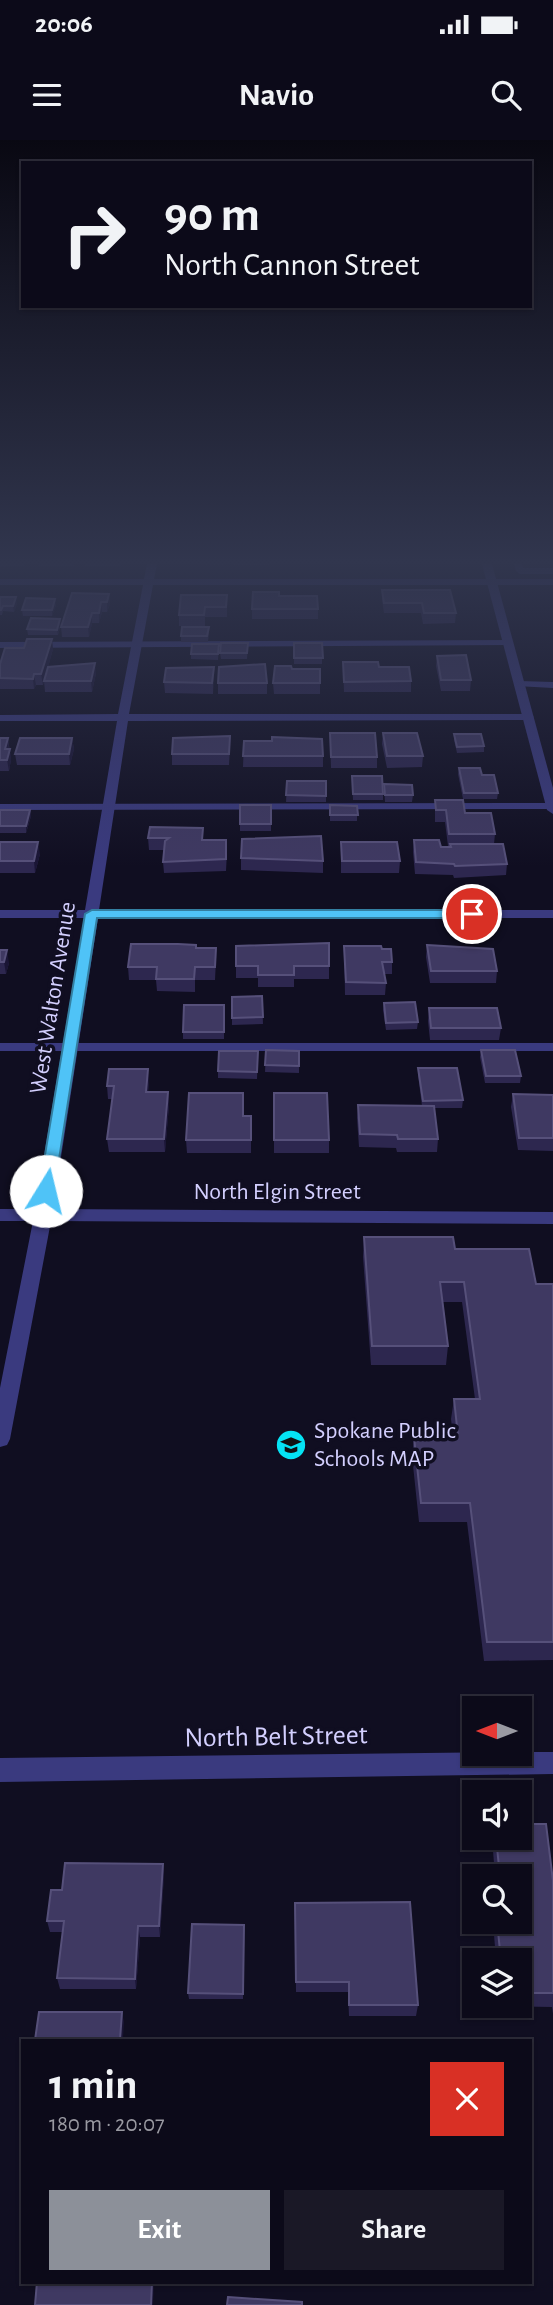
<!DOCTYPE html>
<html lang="en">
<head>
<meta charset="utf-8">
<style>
	body { margin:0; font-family:"Alegreya Sans",sans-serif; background:#1a1826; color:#f1f3f6; height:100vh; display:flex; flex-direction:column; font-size:26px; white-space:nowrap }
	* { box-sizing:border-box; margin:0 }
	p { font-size:23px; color:#9a9aa2 }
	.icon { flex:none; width:38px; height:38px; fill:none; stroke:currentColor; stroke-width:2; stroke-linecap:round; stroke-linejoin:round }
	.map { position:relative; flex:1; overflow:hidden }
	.side { position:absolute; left:21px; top:1899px; width:511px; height:245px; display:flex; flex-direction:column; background:#0c0a19; border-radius:0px; box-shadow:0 2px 5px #0004,0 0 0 2px #2c2b38 }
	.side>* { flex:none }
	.hud { position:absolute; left:21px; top:21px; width:511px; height:147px; border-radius:0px; box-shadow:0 2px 5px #0004,0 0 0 2px #2c2b38; background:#0c0a19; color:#f1f3f6; overflow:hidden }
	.needle { width:46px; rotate:270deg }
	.buttons { position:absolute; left:462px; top:1556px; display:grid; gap:14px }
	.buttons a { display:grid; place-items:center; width:70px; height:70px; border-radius:0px; background:#0c0a19; box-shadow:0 2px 5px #0004,0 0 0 2px #2c2b38; font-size:35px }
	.pin { position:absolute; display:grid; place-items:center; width:60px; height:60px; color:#fff; margin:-30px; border:4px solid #fff; border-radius:50%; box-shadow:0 2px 7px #0007 }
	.me { position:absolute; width:77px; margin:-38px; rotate:9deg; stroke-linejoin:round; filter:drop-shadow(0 0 5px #0008) }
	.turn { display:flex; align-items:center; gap:24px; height:147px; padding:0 28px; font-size:32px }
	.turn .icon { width:91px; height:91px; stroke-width:2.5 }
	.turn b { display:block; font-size:49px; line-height:60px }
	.round { display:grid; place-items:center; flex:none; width:74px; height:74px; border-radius:0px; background:#1a1826 }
	.summary { display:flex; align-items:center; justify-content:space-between; height:119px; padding:0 28px }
	h1 { font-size:42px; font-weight:700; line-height:52px }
	.primary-button { display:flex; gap:14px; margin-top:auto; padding:14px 28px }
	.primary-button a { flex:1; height:80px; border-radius:0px; background:#8c9099; color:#fff; font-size:28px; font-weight:700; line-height:80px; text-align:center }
	.primary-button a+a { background:#1a1826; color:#f1f3f6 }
	.status { display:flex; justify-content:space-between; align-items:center; height:49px; padding:0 35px; background:#0c0a19; direction:ltr }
	.status svg { height:19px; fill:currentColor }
	header { display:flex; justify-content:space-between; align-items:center; height:91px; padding:0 28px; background:#0c0a19; font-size:32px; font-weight:700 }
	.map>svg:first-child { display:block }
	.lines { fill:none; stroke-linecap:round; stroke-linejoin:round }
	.service { fill:#3a3a7f; fill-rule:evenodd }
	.minor { fill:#3a3a7f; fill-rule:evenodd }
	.tertiary { fill:#3a3a7f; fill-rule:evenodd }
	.wall { fill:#2d274f }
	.shaded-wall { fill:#1a1535 }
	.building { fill:#3f3962; stroke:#56507a; stroke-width:2 }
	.route { fill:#4fc3f7; stroke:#337fa1; stroke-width:2 }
	.labels { text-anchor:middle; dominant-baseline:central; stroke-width:7; stroke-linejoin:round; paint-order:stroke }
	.street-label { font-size:24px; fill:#d3cffe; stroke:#100e21 }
	.poi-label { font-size:24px; fill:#d3cffe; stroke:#100e21; text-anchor:start }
	.near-street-label { font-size:28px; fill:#d3cffe; stroke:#100e21 }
</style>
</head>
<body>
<div class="status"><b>20:06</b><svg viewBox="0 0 49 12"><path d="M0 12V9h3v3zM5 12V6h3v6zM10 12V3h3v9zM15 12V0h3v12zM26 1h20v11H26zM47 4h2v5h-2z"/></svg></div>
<header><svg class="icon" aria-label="menu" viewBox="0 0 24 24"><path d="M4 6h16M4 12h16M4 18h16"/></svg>Navio<svg class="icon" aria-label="search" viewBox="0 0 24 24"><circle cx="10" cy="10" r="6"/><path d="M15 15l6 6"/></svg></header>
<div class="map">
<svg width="553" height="2165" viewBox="0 0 553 2165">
	<rect width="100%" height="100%" fill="#100e21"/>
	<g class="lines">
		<!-- service -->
		<g class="service">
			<polygon points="514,424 522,424 523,428 553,428 553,434 520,434 516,431"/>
			<polygon points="511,500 513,502 508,505 0,508 0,502"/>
			<polygon points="519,541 553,542 553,548 516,546 514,544"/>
			<polygon points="552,663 552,669 0,670 0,664"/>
			<rect x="0" y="903" width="553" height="8"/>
		</g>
		<!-- minor -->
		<polygon class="minor" points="147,424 157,424 154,439 553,439 553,445 153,445 129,574 528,574 534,577 528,580 128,581 99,770 553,770 553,778 98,778 53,1069 553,1072 553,1084 51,1081 10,1299 7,1305 0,1307 0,1248 33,1081 0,1081 0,1069 35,1069 84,778 0,778 0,770 85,770 117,581 0,581 0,575 118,574 143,445 0,445 0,439 144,439"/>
		<!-- tertiary -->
		<g class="tertiary">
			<polygon points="482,424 492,424 553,648 553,674 547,670"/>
			<polygon points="520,1612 553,1612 553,1634 0,1642 0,1618"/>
		</g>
	</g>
	<!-- wall -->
	<g class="wall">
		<polygon points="0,424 25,424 24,426 0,427"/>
		<rect x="39" y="424" width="35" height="2"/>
		<rect x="85" y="424" width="36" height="2"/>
		<polygon points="182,424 223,424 223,425"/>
		<rect x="233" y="424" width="36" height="1"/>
		<polygon points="382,450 456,473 455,483 423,484 421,473 384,473 382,460"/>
		<polygon points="109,454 110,464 107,472 102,472 99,483 92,483 89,497 62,497 61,487"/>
		<polygon points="227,455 227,477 205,477 205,486 179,486 179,475"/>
		<polygon points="279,456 318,469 318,479 252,479 252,469"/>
		<polygon points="0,457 17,463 14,472 3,471 2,475 0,475"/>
		<polygon points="56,465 52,476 23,476 22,470"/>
		<polygon points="61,484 58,495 28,495 27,489"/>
		<polygon points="209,492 208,502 181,502 181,496"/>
		<polygon points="248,503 247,519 221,519 220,513"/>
		<rect x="294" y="503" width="28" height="21"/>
		<polygon points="219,504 218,520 191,519 191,514"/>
		<polygon points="53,509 43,545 36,545 34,549 0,549 0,524"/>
		<polygon points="437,516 471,540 470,551 441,551 436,526"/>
		<polygon points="343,522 379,527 411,541 411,552 344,552"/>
		<polygon points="214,527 213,554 165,553 164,542"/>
		<polygon points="96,533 92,552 45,552 44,541"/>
		<rect x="218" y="543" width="49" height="11"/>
		<polygon points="273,543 320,543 320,554 274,554"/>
		<polygon points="330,593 377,617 377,628 331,628"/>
		<polygon points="383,593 423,616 422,627 387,628 382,604"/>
		<polygon points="454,594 484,606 484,612 457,613 454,600"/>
		<polygon points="0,598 8,598 11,620 9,631 0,631"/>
		<polygon points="72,598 74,609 70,625 17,625 15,614"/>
		<polygon points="244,601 323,616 323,627 243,627"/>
		<polygon points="230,607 229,625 172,625 172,614"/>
		<polygon points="459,628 482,635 498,653 497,659 463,659 458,634"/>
		<polygon points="352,636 383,654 383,660 353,660"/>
		<polygon points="287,641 326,641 326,662 286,662"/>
		<polygon points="384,644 413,655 412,662 385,662"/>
		<polygon points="435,660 465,673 495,694 494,704 507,724 506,735 454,738 453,735 415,734 413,712 414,700 441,707 450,707 450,706 448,706 445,682 435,682"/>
		<rect x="240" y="665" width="31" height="26"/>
		<polygon points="330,665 357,666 357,681 330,681"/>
		<polygon points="0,670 30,670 31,676 26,693 0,693"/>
		<polygon points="150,687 203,700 227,712 226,731 164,733 163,722 164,710 149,710 148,698"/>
		<polygon points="0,702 40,714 35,733 0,733"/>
		<polygon points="341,702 400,721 399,733 341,733"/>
		<polygon points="241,718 323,721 323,733 241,730"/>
		<polygon points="427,805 497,831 496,843 430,843 426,817"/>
		<polygon points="344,806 382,809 392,822 392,834 384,834 386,843 385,855 345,855"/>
		<polygon points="197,808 216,820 215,840 195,840 195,852 157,851 156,840 129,840 128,827"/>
		<polygon points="0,810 9,823 6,834 0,834"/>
		<polygon points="236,826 329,826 329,839 294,839 294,847 258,847 258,838 236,838"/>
		<polygon points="262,856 263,884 232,885 232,857"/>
		<polygon points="384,863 418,882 417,889 386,890 383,870"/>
		<polygon points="224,865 224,899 183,899 183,892"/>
		<polygon points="429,868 501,888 499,900 430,900 428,881"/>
		<polygon points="266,910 299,911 299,933 265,932"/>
		<polygon points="481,910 521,936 520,943 485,943 480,917"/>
		<polygon points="258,911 257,939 218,938 218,931"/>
		<polygon points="418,928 463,960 462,968 434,968 438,999 437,1012 397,1012 396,1008 359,1007 357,978 358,965 422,966 418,935"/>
		<polygon points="149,942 148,952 168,952 169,965 165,1012 109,1012 107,999 113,959 108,959 107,946"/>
		<polygon points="274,953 329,1000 329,1013 274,1013"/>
		<polygon points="513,954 553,955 553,1011 518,1010 511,967"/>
		<polygon points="243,976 251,976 251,1013 187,1013 186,1000"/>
		<polygon points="364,1097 455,1109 536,1144 553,1144 553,1520 484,1521 467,1382 419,1382 412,1316 414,1297 453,1296 451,1279 454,1259 475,1259 462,1162 443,1162 448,1206 446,1225 371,1225 363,1117"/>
		<polygon points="492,1698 520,1698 553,1741 553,1874 552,1867 500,1866 520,1866 520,1820 496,1820 493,1782 520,1782 520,1736 495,1736"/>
		<polygon points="163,1724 164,1735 160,1797 140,1797 136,1849 60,1849 57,1838 63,1792 50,1792 47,1781 62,1750"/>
		<polygon points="295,1763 418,1865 416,1876 349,1876 348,1852 296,1852"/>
		<polygon points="244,1785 243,1859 189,1859 188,1853"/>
	</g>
	<!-- shaded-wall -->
	<g class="shaded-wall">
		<polygon points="109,454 110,464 107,472 107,462"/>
		<polygon points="16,457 17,463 14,472 13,466"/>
		<polygon points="55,459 56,465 52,476 52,470"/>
		<polygon points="101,462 102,472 99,483 99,473"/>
		<polygon points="92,473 92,483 89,497 88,487"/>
		<polygon points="60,479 61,484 58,495 57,490"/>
		<polygon points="52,499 53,509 43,545 41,534"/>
		<polygon points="95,523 96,533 92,552 91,541"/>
		<polygon points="34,534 36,545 34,549 33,539"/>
		<polygon points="8,598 9,609 5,609"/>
		<polygon points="72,598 74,609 70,625 69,614"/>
		<polygon points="10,609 11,620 9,631 7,620"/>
		<polygon points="30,670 31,676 26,693 26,686"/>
		<polygon points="38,702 40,714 35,733 34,721"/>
		<polygon points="7,810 9,823 6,834 4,822"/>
		<polygon points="148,929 149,942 147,965 146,952"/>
		<polygon points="168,952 169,965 165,1012 164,999"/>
		<polygon points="163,1724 164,1735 160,1797 159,1786"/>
		<polygon points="138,1786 140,1797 136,1849 135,1839"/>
		<polygon points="122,1872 124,1882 123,1900 120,1900"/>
		<polygon points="152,2142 154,2142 153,2165 151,2165"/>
	</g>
	<!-- building -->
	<g class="building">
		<polygon points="382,450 450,450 456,473 424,473 422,463 384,463"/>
		<polygon points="253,452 279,452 279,456 317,456 318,469 252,469"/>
		<polygon points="72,453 109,454 107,462 101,462 99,473 92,473 88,487 61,487"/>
		<polygon points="181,455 227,455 226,467 205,467 204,475 179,475"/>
		<polygon points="0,457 16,457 13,466 3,466 1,470 0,470"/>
		<polygon points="26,458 55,459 52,470 22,470"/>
		<polygon points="31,478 60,479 57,490 27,489"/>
		<polygon points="182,487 209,487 207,496 181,496"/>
		<polygon points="27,499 52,499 41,534 34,534 33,539 0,538 0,524 5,508 24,508"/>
		<polygon points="221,503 248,503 247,513 220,513"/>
		<polygon points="294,503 322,503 323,518 294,518"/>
		<polygon points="192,504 219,504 218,514 191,514"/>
		<polygon points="466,515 471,540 441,540 437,516"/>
		<polygon points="343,522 378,522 379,527 409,527 411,541 344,542"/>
		<polygon points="95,523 91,541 44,541 48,527"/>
		<polygon points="265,524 267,543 218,543 219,527"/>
		<polygon points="275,526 291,526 292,529 320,529 320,543 273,543"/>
		<polygon points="214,527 212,543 164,542 166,528"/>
		<polygon points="330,593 375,593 377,617 331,617"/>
		<polygon points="383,593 417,593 423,616 387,616"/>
		<polygon points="454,594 481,594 484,606 457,607"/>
		<polygon points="230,596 229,614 172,614 173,598"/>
		<polygon points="272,597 322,599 323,616 243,616 244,601 272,601"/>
		<polygon points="0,598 8,598 5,609 10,609 7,620 0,620"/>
		<polygon points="20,598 72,598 69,614 15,614"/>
		<polygon points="459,628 480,628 482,635 494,635 498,653 464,653"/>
		<polygon points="352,636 382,636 383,654 353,654"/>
		<polygon points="287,641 326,641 326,656 286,655"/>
		<polygon points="384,644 412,645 413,655 385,655"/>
		<polygon points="435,660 463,660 465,673 491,673 495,694 449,694 446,670 436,670"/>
		<rect x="240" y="665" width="31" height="19"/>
		<polygon points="330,665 357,666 358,675 330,675"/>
		<polygon points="0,670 30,670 26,686 0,686"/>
		<polygon points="150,687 203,688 202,700 226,700 226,719 163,722 165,701 169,698 148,698"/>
		<polygon points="321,696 323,721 241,718 242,699"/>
		<polygon points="414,700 439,700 441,707 451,707 450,704 503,704 507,724 455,726 454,724 416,722"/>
		<polygon points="0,702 38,702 34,721 0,721"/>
		<polygon points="341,702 397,702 400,721 342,721"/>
		<polygon points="329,803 329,826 294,826 294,835 258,835 258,826 236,826 236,806"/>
		<polygon points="131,804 178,804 196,805 196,808 216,808 215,827 195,827 194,839 156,839 157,827 128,827"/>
		<polygon points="427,805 493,809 497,831 431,831"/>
		<polygon points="344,806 381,806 382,809 391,809 392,822 382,822 386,843 346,842"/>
		<polygon points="0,810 7,810 4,822 0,822"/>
		<polygon points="262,856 263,877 232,878 232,857"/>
		<polygon points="415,862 418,882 386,883 384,863"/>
		<polygon points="184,865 224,865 224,892 183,892"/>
		<polygon points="429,868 497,868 501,888 431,888"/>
		<polygon points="266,910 299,911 299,926 265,925"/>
		<polygon points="481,910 515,910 521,936 486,936"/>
		<polygon points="219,911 258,911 257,932 218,931"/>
		<polygon points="418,928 457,928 463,960 423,961"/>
		<polygon points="109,929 148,929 146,952 168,952 164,999 107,999 114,946 107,946"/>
		<polygon points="189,953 243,953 243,976 251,976 251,1000 186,1000"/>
		<polygon points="274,953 327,953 329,1000 274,1000"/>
		<polygon points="513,954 553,955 553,998 519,998"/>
		<polygon points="358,965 434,966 438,999 398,999 397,995 360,994"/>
		<polygon points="364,1097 453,1097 455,1109 529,1109 536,1144 553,1144 553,1502 487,1502 470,1363 421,1363 414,1297 458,1296 454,1259 480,1259 464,1142 440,1142 448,1206 372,1206"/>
		<polygon points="520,1684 546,1684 553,1741 553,1853 520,1853 520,1820 501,1820 497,1782 520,1782 520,1736 500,1736 496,1698 520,1698"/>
		<polygon points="65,1723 163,1724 159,1786 138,1786 135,1839 57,1838 64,1781 47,1781 51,1750 62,1750"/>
		<polygon points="410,1762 418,1865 349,1865 349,1842 296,1842 295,1763"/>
		<polygon points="192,1784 244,1785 243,1854 188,1853"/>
		<polygon points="39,1872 122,1872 120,1900 35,1900"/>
		<polygon points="37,2142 152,2142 151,2165 35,2165"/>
		<polygon points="228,2157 302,2162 302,2165 227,2165"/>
	</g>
	<!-- sky -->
	<linearGradient id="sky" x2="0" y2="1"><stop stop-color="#090812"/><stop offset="0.58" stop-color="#31364e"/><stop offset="1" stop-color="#31364e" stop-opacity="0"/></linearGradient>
	<rect width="553" height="727" fill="url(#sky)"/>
	<!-- route -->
	<polygon class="route" points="92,770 472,770 478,774 472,778 97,778 54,1051 46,1056 39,1051 85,774"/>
	<!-- icons -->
	<defs>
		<g id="school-disc" transform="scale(1.575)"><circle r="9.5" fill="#05e3f4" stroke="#100e21"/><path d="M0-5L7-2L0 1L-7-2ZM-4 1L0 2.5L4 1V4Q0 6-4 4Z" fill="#111"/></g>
	</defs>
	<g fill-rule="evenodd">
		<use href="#school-disc" x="291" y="1305"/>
	</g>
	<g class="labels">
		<!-- street labels -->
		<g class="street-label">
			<text transform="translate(53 858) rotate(-81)">West Walton Avenue</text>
			<text x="277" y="1052">North Elgin Street</text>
		</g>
		<!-- poi labels -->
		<g class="poi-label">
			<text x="314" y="1291">Spokane Public<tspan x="314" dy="28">Schools MAP</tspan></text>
		</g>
		<!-- near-street labels -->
		<g class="near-street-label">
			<text transform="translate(276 1597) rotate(-1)">North Belt Street</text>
		</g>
	</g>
</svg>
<div class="buttons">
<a><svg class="needle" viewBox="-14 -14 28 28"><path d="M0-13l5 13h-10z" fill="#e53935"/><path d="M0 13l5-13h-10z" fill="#9a9aa2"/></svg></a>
<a><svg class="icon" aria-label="sound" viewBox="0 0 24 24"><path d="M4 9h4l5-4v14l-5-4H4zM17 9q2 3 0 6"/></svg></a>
<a><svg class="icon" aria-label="search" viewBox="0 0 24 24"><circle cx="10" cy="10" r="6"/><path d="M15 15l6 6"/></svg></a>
<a><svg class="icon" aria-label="layers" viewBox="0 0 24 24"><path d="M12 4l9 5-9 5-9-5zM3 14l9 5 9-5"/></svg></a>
</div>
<div class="pin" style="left:472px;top:774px;background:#d93025"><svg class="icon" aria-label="arrive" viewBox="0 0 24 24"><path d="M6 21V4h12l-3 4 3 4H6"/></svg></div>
<svg class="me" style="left:46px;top:1051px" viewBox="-20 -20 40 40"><circle r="19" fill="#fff"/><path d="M0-13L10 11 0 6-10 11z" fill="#4fc3f7"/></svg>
<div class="hud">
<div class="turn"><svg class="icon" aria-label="right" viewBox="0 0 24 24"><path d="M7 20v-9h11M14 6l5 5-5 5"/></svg><div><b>90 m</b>North Cannon Street</div></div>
</div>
<section class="side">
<div class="summary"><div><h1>1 min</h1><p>180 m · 20:07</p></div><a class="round" style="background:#d93025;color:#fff"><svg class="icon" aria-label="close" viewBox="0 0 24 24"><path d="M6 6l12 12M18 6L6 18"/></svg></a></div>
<div class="primary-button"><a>Exit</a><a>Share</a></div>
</section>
</div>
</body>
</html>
